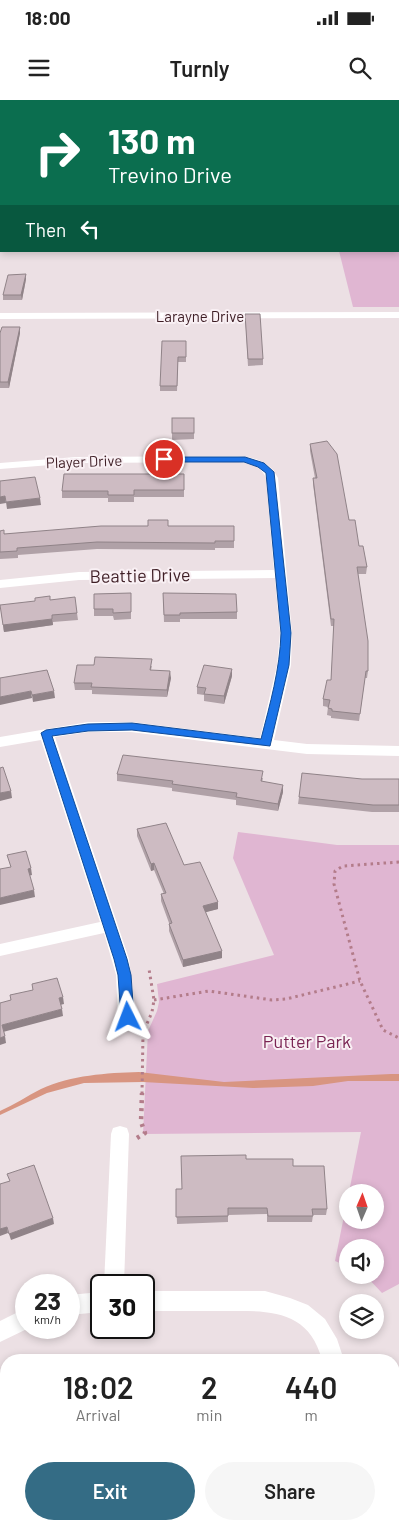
<!DOCTYPE html>
<html lang="en">
<head>
<meta charset="utf-8">
<style>
	body { margin:0; font-family:Barlow,sans-serif; background:#f6f6f6; color:#222; height:100vh; display:flex; flex-direction:column; font-size:19px; white-space:nowrap }
	* { box-sizing:border-box; margin:0 }
	p { font-size:16px; color:#767676 }
	.icon { flex:none; width:28px; height:28px; fill:none; stroke:currentColor; stroke-width:2; stroke-linecap:round; stroke-linejoin:round }
	.map { position:relative; flex:1; overflow:hidden }
	.details { position:absolute; left:0px; top:1254px; width:400px; height:176px; display:flex; flex-direction:column; background:#fff; border-radius:20px 20px 0 0; box-shadow:0 2px 8px #0003 }
	.details>* { flex:none }
	.guide { position:absolute; left:0px; top:0px; width:400px; height:152px; box-shadow:0 2px 8px #0003; background:#0b6e4f; color:#fff; overflow:hidden }
	.needle { width:32px; rotate:2deg }
	.fabs { position:absolute; left:339px; top:1084px; display:grid; gap:10px }
	.fabs a { display:grid; place-items:center; width:45px; height:45px; border-radius:50%; background:#fff; box-shadow:0 2px 8px #0003; font-size:25px }
	.speed { position:absolute; left:15px; top:1174px; display:flex; gap:10px; font-size:25px; font-weight:700; text-align:center }
	.speed>* { display:grid; place-content:center; width:65px; height:65px; border-radius:50%; background:#fff; box-shadow:0 2px 8px #0003; line-height:1 }
	.speed small { font-size:12px; font-weight:400 }
	.speed .limit { border:2px solid #111; border-radius:8px; background:#fff; color:#111 }
	.pin { position:absolute; display:grid; place-items:center; width:42px; height:42px; color:#fff; margin:-21px; border:2px solid #fff; border-radius:50%; box-shadow:0 1px 5px #0007 }
	.me { position:absolute; width:55px; margin:-28px; rotate:357deg; stroke-linejoin:round; filter:drop-shadow(0 0 4px #0008) }
	.turn { display:flex; align-items:center; gap:18px; height:105px; padding:0 25px; font-size:22px }
	.turn .icon { width:65px; height:65px; stroke-width:2.5 }
	.turn b { display:block; font-size:35px; line-height:42px }
	.then { display:flex; align-items:center; height:48px; padding:0 25px; background:#0003; gap:10px; font-size:19px }
	.eta { display:flex; justify-content:space-evenly; align-items:center; height:85px; text-align:center }
	.eta b { font-size:30px; font-weight:600; line-height:35px }
	.action { display:flex; gap:10px; margin-top:auto; padding:10px 25px }
	.action a { flex:1; height:58px; border-radius:30px; background:#346c85; color:#fff; font-size:20px; font-weight:600; line-height:58px; text-align:center }
	.action a+a { background:#f6f6f6; color:#222 }
	.status { display:flex; justify-content:space-between; align-items:center; height:35px; padding:0 25px; background:#fff; direction:ltr }
	.status svg { height:14px; fill:currentColor }
	header { display:flex; justify-content:space-between; align-items:center; height:65px; padding:0 25px; background:#fff; font-size:22px; font-weight:600 }
	.map>svg:first-child { display:block }
	.green { fill:#e0b6d2 }
	.water { fill:#d89581 }
	.lines { fill:none; stroke-linecap:round; stroke-linejoin:round }
	.path-far1 { stroke:#b37c8a; stroke-width:3; stroke-dasharray:2.5 4; stroke-linecap:butt }
	.path { stroke:#b37c8a; stroke-width:4.5; stroke-dasharray:3 5; stroke-linecap:butt }
	.minor { fill:#fff; fill-rule:evenodd }
	.wall { fill:#b0a1a7 }
	.shaded-wall { fill:#908388 }
	.building { fill:#cdbbc2; stroke:#908388 }
	.route { fill:#1a73e8; stroke:#114b97 }
	.labels { text-anchor:middle; dominant-baseline:central; stroke-width:4; stroke-linejoin:round; paint-order:stroke }
	.far-street-label { font-size:15px; fill:#3e1e25; stroke:#f9f0f4 }
	.street-label { font-size:18px; fill:#3e1e25; stroke:#f9f0f4 }
	.park-label { font-size:18px; fill:#7a2453; stroke:#f9f0f4 }
</style>
</head>
<body>
<div class="status"><b>18:00</b><svg viewBox="0 0 49 12"><path d="M0 12V9h3v3zM5 12V6h3v6zM10 12V3h3v9zM15 12V0h3v12zM26 1h20v11H26zM47 4h2v5h-2z"/></svg></div>
<header><svg class="icon" aria-label="menu" viewBox="0 0 24 24"><path d="M4 6h16M4 12h16M4 18h16"/></svg>Turnly<svg class="icon" aria-label="search" viewBox="0 0 24 24"><circle cx="10" cy="10" r="6"/><path d="M15 15l6 6"/></svg></header>
<div class="map">
<svg width="399" height="1429" viewBox="0 0 399 1429">
	<rect width="100%" height="100%" fill="#ece0e4"/>
	<!-- green -->
	<g class="green">
		<polygon points="399,91 399,207 353,207 339,151 399,151"/>
		<polygon points="238,732 337,745 399,745 399,1184 382,1193 365,1175 375,1175 375,1148 348,1148 347,1166 335,1161 347,1101 348,1120 375,1120 375,1092 349,1092 361,1032 143,1034 148,931 157,911 159,902 157,884 274,855 233,758"/>
	</g>
	<!-- water -->
	<path class="water" d="M139,972L224,982L391,974H399V981H348L313,986L253,988L143,982L84,983L47,993L0,1015V1011C14,1005 27,996 41,989C72,975 106,973 139,972Z"/>
	<g class="lines">
		<!-- path-far1 -->
		<g class="path-far1">
			<polyline points="399,762 343,766 335,771 334,784 360,881 383,930 399,938"/>
			<polyline points="154,900 209,891 272,900 286,899 360,881"/>
			<polyline points="142,994 143,933 152,912 154,900 149,869"/>
		</g>
		<!-- path -->
		<polyline class="path" points="137,1038 145,1033 141,1022 142,993"/>
		<!-- minor -->
		<g class="minor">
			<rect x="238" y="0" width="6" height="1"/>
			<polygon points="399,212 399,218 0,219 0,213"/>
			<path d="M238,356C255,357 270,362 278,378L292,533L291,565L274,640L307,644L399,646V656L307,654L131,632H88L55,637L129,859L136,917L133,922L127,924L121,922L118,917L116,875L104,833L0,856V844L100,822L41,640L0,647V637L88,622H131L260,638L277,565L280,533L275,478L79,480L0,488V480L79,472L274,470L266,378C261,366 250,363 238,362L76,363L0,369V363L76,357Z"/>
			<polygon points="120,1026 127,1028 129,1034 124,1185 104,1185 111,1034 113,1028"/>
			<path d="M144,1191H265L290,1198L308,1205L325,1219L337,1239L344,1260H322C308,1206 263,1211 218,1211C193,1211 169,1211 144,1211Z"/>
			<polygon points="101,1192 101,1212 69,1215 69,1195"/>
			<polygon points="26,1208 26,1228 29,1228 0,1242 0,1221"/>
			<polygon points="333,1424 355,1424 357,1429 333,1429"/>
		</g>
	</g>
	<!-- wall -->
	<g class="wall">
		<polygon points="26,179 22,200 3,200 3,195"/>
		<polygon points="245,214 263,259 263,265 248,266"/>
		<polygon points="20,227 20,233 9,288 0,288 0,233"/>
		<polygon points="186,241 186,262 178,262 177,291 160,291 160,286"/>
		<polygon points="172,318 194,318 194,339 172,340"/>
		<polygon points="310,344 349,420 367,467 366,474 358,474 368,571 367,578 365,578 359,621 331,618 331,616 327,615 328,607 323,606 323,599 331,580 334,526 331,526 313,384 313,378 315,378 310,351"/>
		<polygon points="184,374 184,397 134,397 134,402 108,402 108,398 62,398 62,391"/>
		<polygon points="168,426 234,441 234,448 215,448 215,450 97,449 18,455 18,458 0,459 0,431 5,434"/>
		<polygon points="131,493 131,519 114,520 113,516 94,516 94,509"/>
		<polygon points="163,493 237,512 237,519 180,519 180,522 164,522"/>
		<polygon points="50,500 77,513 78,520 53,522 53,525 4,532 1,512"/>
		<polygon points="152,566 151,570 171,578 167,597 92,594 92,590 75,590 74,583"/>
		<polygon points="232,576 224,604 204,601 204,595 197,594 197,587"/>
		<polygon points="117,674 263,678 262,682 283,692 278,711 236,705 236,700 172,691 172,688 117,681"/>
		<polygon points="362,679 399,679 399,712 372,712 298,704 299,697"/>
		<polygon points="137,729 184,765 218,809 205,812 222,858 183,867 169,831 169,823 161,801 161,794 164,794 154,770 151,771 137,736"/>
		<polygon points="246,1059 293,1066 327,1109 326,1115 313,1115 312,1122 267,1122 267,1114 228,1115 228,1122 177,1124 176,1089 182,1089"/>
		<polygon points="0,1339 6,1341 6,1421 0,1419"/>
		<polygon points="16,1424 30,1424 29,1427"/>
	</g>
	<!-- shaded-wall -->
	<g class="shaded-wall">
		<polygon points="26,174 26,179 22,200 21,195"/>
		<polygon points="20,227 20,233 9,288 8,282"/>
		<polygon points="5,396 6,403 0,404 0,397"/>
		<polygon points="40,398 41,405 7,409 6,402"/>
		<polygon points="52,519 53,525 4,532 3,525"/>
		<polygon points="232,569 232,576 224,604 224,596"/>
		<polygon points="170,571 171,578 167,597 167,590"/>
		<polygon points="31,591 32,598 0,605 0,597"/>
		<polygon points="54,591 55,598 33,602 32,595"/>
		<polygon points="283,685 283,692 278,711 278,704"/>
		<polygon points="11,691 12,698 0,701 0,693"/>
		<polygon points="154,763 154,770 151,771 151,764"/>
		<polygon points="31,768 32,775 28,776 28,769"/>
		<polygon points="34,790 35,797 0,805 0,798"/>
		<polygon points="218,802 218,809 203,813 203,806"/>
		<polygon points="222,851 222,858 183,867 183,860"/>
		<polygon points="63,897 64,904 60,905 59,898"/>
		<polygon points="62,909 63,916 3,932 2,925"/>
		<polygon points="5,936 6,943 0,945 0,938"/>
		<polygon points="53,1118 54,1124 11,1140 9,1134"/>
		<polygon points="7,1127 8,1133 0,1136 0,1129"/>
	</g>
	<!-- building -->
	<g class="building">
		<polygon points="52,0 73,0 73,1 51,1"/>
		<polygon points="255,0 399,0 399,15 399,1 255,1"/>
		<polygon points="26,174 21,195 3,195 8,175"/>
		<polygon points="245,214 260,214 263,259 248,259"/>
		<polygon points="2,227 20,227 8,282 0,282 0,233"/>
		<polygon points="162,241 186,241 186,257 178,257 177,286 160,286"/>
		<rect x="172" y="318" width="22" height="15"/>
		<polygon points="327,341 337,354 349,420 355,420 359,446 363,446 367,467 357,467 368,541 368,571 366,571 360,614 332,611 332,609 328,608 330,600 323,599 327,580 331,580 334,519 331,519 313,378 317,378 310,344"/>
		<polygon points="64,374 184,374 184,390 134,390 134,395 108,395 108,391 62,391"/>
		<polygon points="35,377 40,398 6,402 5,396 0,397 0,381"/>
		<polygon points="148,420 168,420 168,426 234,426 234,441 215,441 215,443 97,442 17,448 17,451 0,452 0,431 4,430 4,434 101,426 148,426"/>
		<polygon points="131,493 131,512 113,513 113,509 94,509 94,494"/>
		<polygon points="163,493 236,494 237,512 180,513 180,515 164,515"/>
		<polygon points="50,496 50,500 75,497 77,513 52,515 52,519 3,525 0,505 35,501 35,498"/>
		<polygon points="95,557 152,559 150,570 170,571 167,590 91,587 92,583 74,583 77,565 94,565"/>
		<polygon points="204,565 232,569 224,596 204,594 206,588 197,587"/>
		<polygon points="47,570 54,591 32,595 31,591 0,597 0,578"/>
		<polygon points="123,655 263,671 261,681 283,685 278,704 236,697 237,693 172,684 173,681 117,674"/>
		<polygon points="3,667 11,691 0,693 0,668"/>
		<polygon points="302,673 362,679 399,679 399,705 373,705 299,697"/>
		<polygon points="166,723 184,765 200,762 218,802 203,806 222,851 183,860 169,824 172,823 161,794 166,793 154,763 151,764 137,729"/>
		<polygon points="26,751 31,768 28,769 34,790 0,798 0,769 11,767 7,755"/>
		<polygon points="57,878 63,897 59,898 62,909 2,925 5,936 0,938 0,903 11,900 10,895 33,890 32,884"/>
		<polygon points="246,1055 246,1059 293,1059 293,1066 324,1066 327,1109 312,1109 313,1116 268,1116 267,1108 228,1108 228,1116 176,1117 176,1089 182,1089 181,1056"/>
		<polygon points="34,1065 53,1118 9,1134 7,1127 0,1129 0,1084 10,1081 7,1074"/>
		<polygon points="0,1339 6,1341 6,1416 0,1415"/>
		<rect x="192" y="1424" width="51" height="5"/>
	</g>
	<!-- route -->
	<path class="route" d="M161,357H245L264,363L274,372L291,533L289,565L270,646L132,630L88,631L52,636L127,859L131,875L134,917L132,921L128,922L123,921L121,917L118,875L114,859L41,633L46,630L88,624L132,623L261,639C270,604 280,569 281,533L266,373L258,367L244,362H164L160,359Z"/>
	<g class="labels">
		<!-- far-street labels -->
		<g class="far-street-label">
			<text x="200" y="216">Larayne Drive</text>
			<text transform="translate(84 361) rotate(-2)">Player Drive</text>
		</g>
		<!-- street labels -->
		<g class="street-label">
			<text transform="translate(140 475) rotate(-1)">Beattie Drive</text>
		</g>
		<!-- park labels -->
		<g class="park-label">
			<text x="307" y="941">Putter Park</text>
		</g>
	</g>
</svg>
<div class="fabs">
<a><svg class="needle" viewBox="-14 -14 28 28"><path d="M0-13l5 13h-10z" fill="#e53935"/><path d="M0 13l5-13h-10z" fill="#767676"/></svg></a>
<a><svg class="icon" aria-label="sound" viewBox="0 0 24 24"><path d="M4 9h4l5-4v14l-5-4H4zM17 9q2 3 0 6"/></svg></a>
<a><svg class="icon" aria-label="layers" viewBox="0 0 24 24"><path d="M12 4l9 5-9 5-9-5zM3 14l9 5 9-5"/></svg></a>
</div>
<div class="speed"><div>23<small>km/h</small></div><div class="limit">30</div></div>
<div class="pin" style="left:164px;top:359px;background:#d93025"><svg class="icon" aria-label="arrive" viewBox="0 0 24 24"><path d="M6 21V4h12l-3 4 3 4H6"/></svg></div>
<svg class="me" style="left:128px;top:917px" viewBox="-20 -20 40 40"><path d="M0-17L14 15 0 8-14 15z" fill="#1a73e8" stroke="#fff" stroke-width="4"/></svg>
<div class="guide">
<div class="turn"><svg class="icon" aria-label="right" viewBox="0 0 24 24"><path d="M7 20v-9h11M14 6l5 5-5 5"/></svg><div><b>130 m</b>Trevino Drive</div></div>
<div class="then">Then<svg class="icon" aria-label="left" viewBox="0 0 24 24"><path d="M17 20v-9H6M10 6l-5 5 5 5"/></svg></div>
</div>
<section class="details">
<div class="eta">
<div><b>18:02</b><p>Arrival</p></div>
<div><b>2</b><p>min</p></div>
<div><b>440</b><p>m</p></div>
</div>
<div class="action"><a>Exit</a><a>Share</a></div>
</section>
</div>
</body>
</html>
